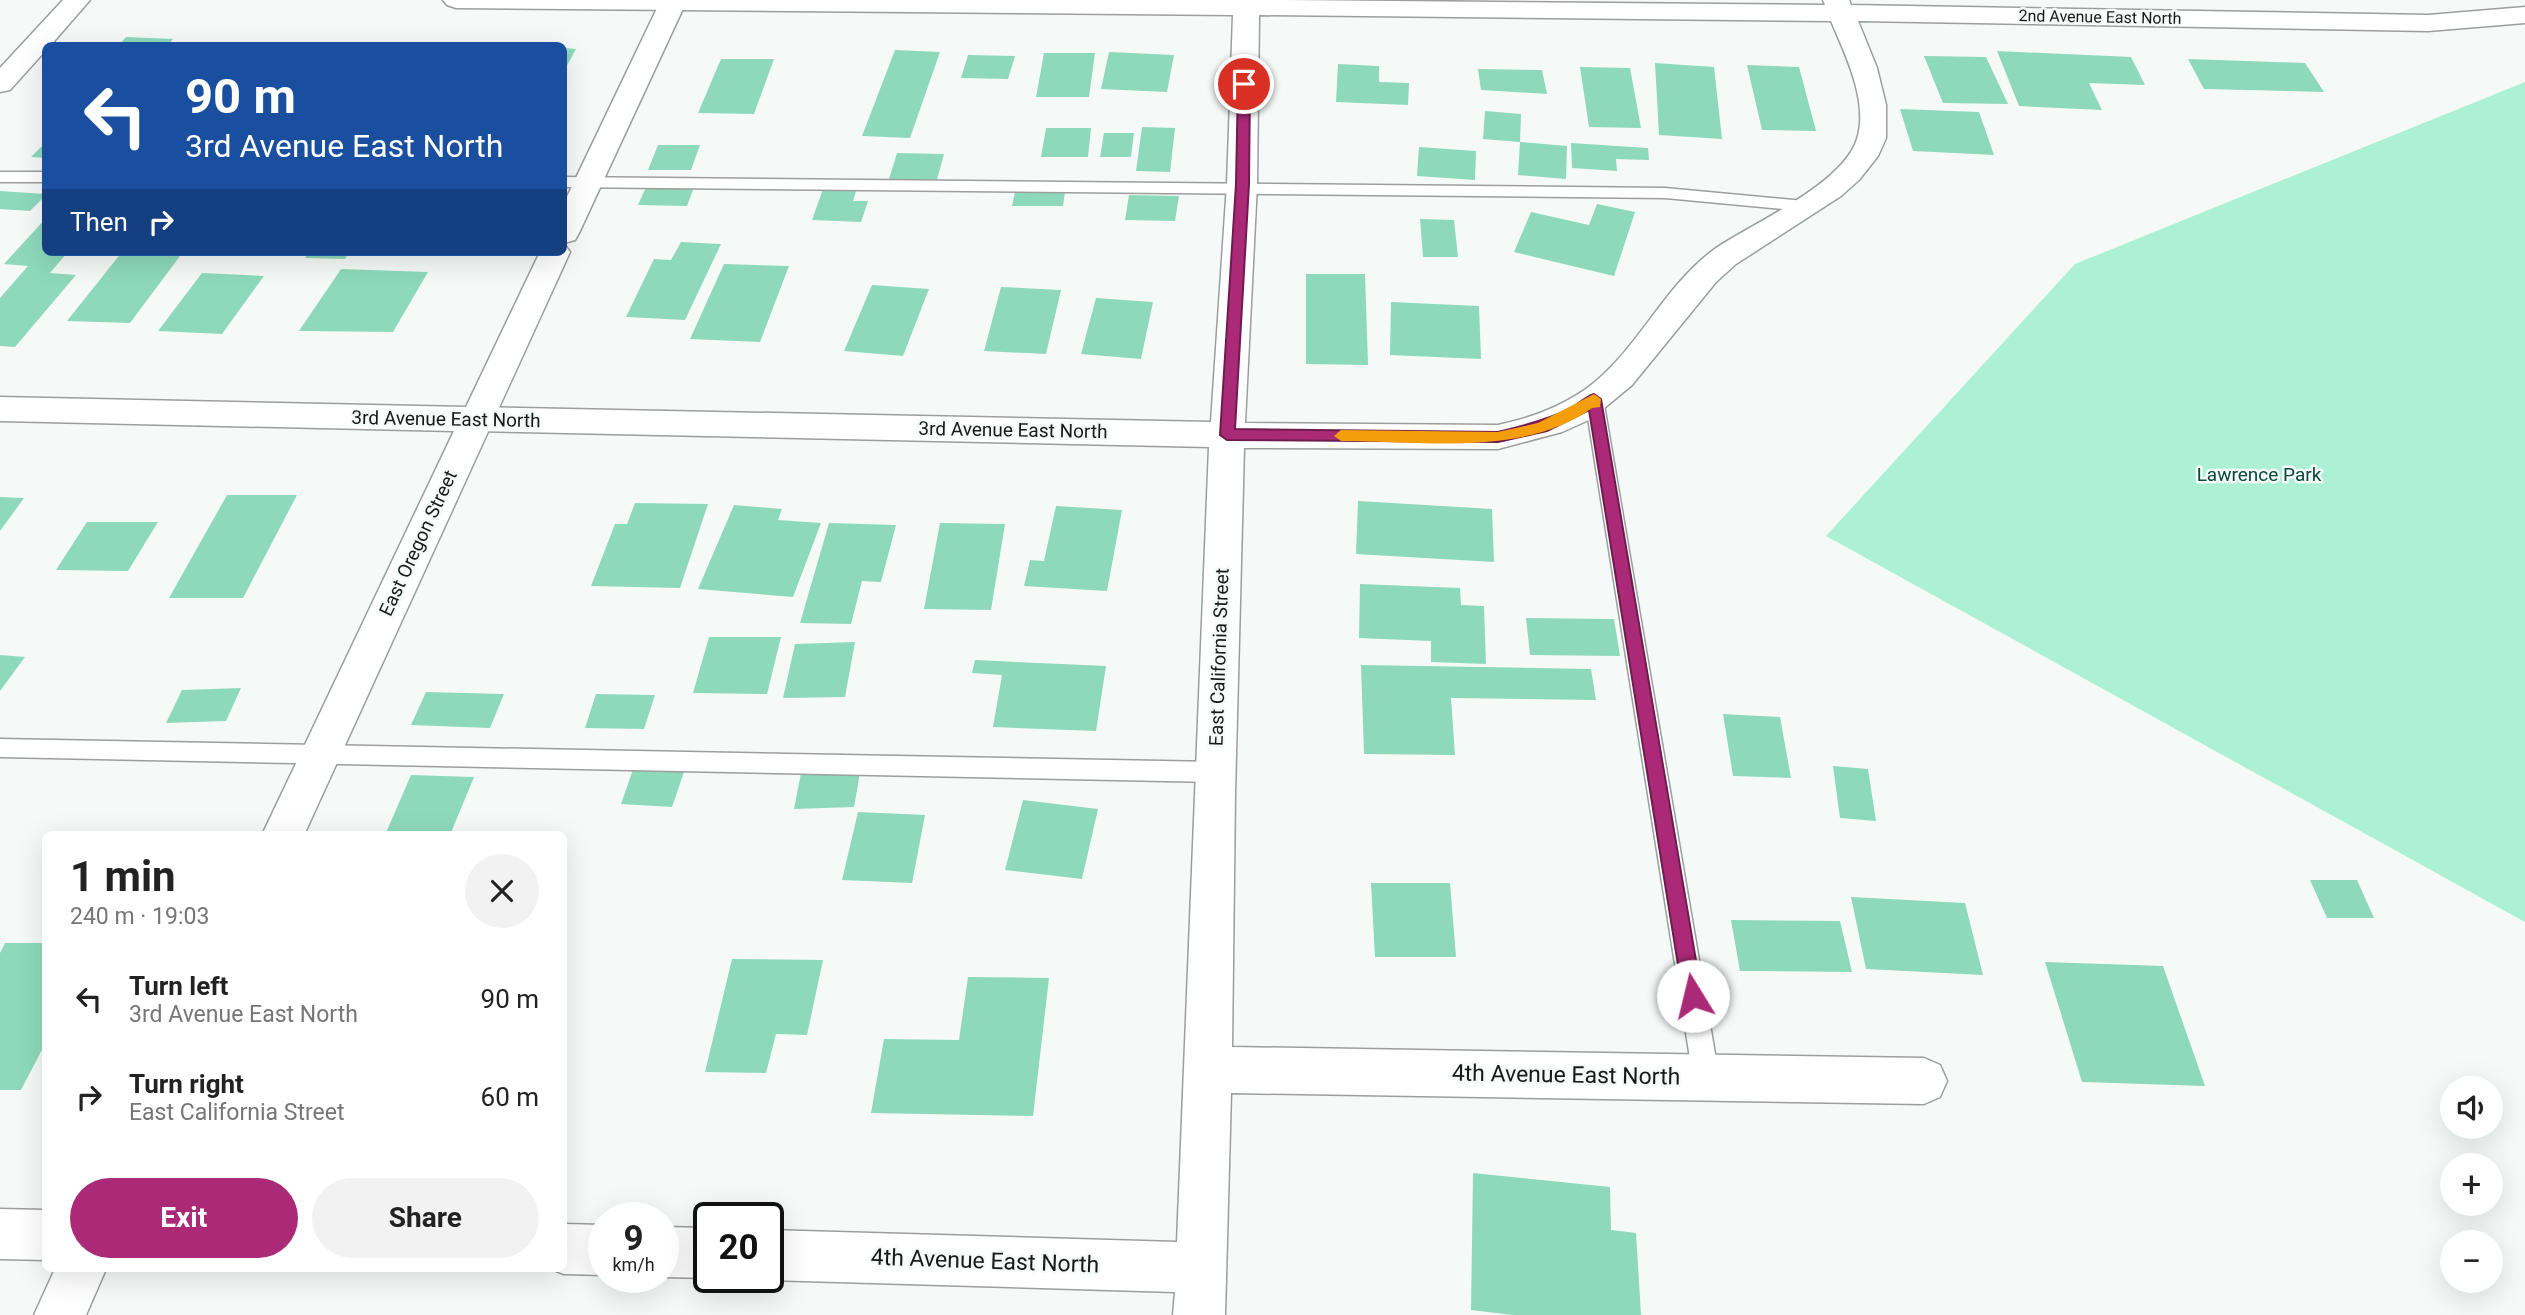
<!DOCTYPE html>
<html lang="en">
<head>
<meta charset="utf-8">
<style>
	body { margin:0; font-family:Roboto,sans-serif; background:#f2f2f2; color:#222; height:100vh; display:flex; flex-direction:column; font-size:26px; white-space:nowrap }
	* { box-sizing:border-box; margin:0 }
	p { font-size:23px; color:#767676 }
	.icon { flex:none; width:38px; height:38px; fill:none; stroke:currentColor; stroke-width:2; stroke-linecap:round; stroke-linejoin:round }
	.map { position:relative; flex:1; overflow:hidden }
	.sheet { position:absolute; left:42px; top:831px; width:525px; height:441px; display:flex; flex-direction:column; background:#fff; border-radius:10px; box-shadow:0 7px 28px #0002 }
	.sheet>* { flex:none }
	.banner { position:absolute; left:42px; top:42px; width:525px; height:214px; border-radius:10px; box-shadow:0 7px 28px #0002; background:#1a4fa0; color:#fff; overflow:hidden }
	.buttons { position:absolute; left:2440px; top:1076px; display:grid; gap:14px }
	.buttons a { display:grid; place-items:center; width:63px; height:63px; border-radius:50%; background:#fff; box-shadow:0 7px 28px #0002; font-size:35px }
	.speed { position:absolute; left:588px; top:1202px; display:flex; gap:14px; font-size:35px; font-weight:700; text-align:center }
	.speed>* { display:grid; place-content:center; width:91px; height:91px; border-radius:50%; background:#fff; box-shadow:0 7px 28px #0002; line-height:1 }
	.speed small { font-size:18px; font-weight:400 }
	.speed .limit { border:4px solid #111; border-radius:10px; background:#fff; color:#111 }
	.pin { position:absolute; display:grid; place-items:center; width:60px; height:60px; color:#fff; margin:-30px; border:4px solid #fff; border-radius:50%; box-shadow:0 2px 7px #0007 }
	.me { position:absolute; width:77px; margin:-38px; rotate:351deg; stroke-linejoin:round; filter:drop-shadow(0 0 5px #0008) }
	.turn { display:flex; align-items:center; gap:24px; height:147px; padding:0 28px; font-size:32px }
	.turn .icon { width:91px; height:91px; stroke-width:2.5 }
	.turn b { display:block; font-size:49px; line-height:60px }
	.then { display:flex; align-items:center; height:66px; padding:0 28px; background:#0003; gap:14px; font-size:26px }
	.round { display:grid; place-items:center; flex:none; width:74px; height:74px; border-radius:37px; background:#f2f2f2 }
	.overview { display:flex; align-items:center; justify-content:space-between; height:119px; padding:0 28px }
	h1 { font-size:42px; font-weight:700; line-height:52px }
	.action { display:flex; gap:14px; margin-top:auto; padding:14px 28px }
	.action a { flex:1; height:80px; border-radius:42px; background:#ab2a78; color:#fff; font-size:28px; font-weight:700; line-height:80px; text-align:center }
	.action a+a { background:#f2f2f2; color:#222 }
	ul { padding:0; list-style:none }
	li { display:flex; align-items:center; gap:21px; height:98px; padding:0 28px }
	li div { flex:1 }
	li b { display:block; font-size:26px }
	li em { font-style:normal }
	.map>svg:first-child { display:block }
	.green { fill:#acf0d6 }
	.building { fill:#8ed9bc }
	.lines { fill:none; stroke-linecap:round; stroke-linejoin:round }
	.service-casing { stroke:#9b9e9d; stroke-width:3 }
	.minor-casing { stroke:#9b9e9d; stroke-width:3 }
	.tertiary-casing { stroke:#9b9e9d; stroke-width:3 }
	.service { fill:#fff; fill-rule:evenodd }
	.minor { fill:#fff; fill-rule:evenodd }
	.tertiary { fill:#fff; fill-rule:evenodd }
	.route { fill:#ab2a78; stroke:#6f1b4e; stroke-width:2 }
	.slow { fill:#f59e0b }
	.labels { text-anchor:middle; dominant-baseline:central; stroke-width:5; stroke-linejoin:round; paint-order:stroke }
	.far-street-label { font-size:16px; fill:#181a19; stroke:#f5faf8 }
	.street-label { font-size:19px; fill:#181a19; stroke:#f5faf8 }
	.park-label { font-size:19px; fill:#094937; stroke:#f5faf8 }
	.near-street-label { font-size:23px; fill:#181a19; stroke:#f5faf8 }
</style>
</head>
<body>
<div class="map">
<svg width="2525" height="1315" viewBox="0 0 2525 1315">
	<rect width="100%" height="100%" fill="#f5faf8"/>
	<!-- green -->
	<polygon class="green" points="2525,82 2525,922 1826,536 2075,264"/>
	<!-- building -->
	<g class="building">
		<polygon points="126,37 173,39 167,46 118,46"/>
		<polygon points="564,48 576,49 564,71"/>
		<polygon points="895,50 940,52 910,138 862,136"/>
		<polygon points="1997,51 2131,57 2145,85 2089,83 2102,110 2019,106"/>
		<polygon points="1109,52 1174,55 1167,92 1101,89"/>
		<polygon points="1044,53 1095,53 1089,97 1036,97"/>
		<polygon points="968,55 1015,56 1008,79 961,78"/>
		<polygon points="1924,56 1986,57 2008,104 1943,103"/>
		<polygon points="721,59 774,59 754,114 698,113"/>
		<polygon points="2188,59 2305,63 2324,92 2204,89"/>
		<polygon points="1655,63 1714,67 1722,139 1659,135"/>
		<polygon points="1338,64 1379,66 1379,82 1409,83 1408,105 1336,102"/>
		<polygon points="1747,65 1799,67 1816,131 1762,130"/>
		<polygon points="1580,67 1630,68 1641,128 1589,127"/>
		<polygon points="1478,69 1542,70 1547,94 1481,90"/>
		<polygon points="1900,109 1979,112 1994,155 1913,151"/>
		<polygon points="1485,111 1521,114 1520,142 1483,139"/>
		<polygon points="1142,127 1175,128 1170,172 1136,171"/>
		<polygon points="1046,128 1091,128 1088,157 1041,157"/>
		<polygon points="1104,133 1134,133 1131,157 1100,157"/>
		<polygon points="46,142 46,158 31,157"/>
		<polygon points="1520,142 1567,146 1566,179 1518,175"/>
		<polygon points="1571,143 1648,148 1649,160 1616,159 1617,171 1572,168"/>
		<polygon points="658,145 700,145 691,170 648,170"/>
		<polygon points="1419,147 1476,151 1475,180 1417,176"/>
		<polygon points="897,153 944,154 937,180 889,179"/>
		<polygon points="646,187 694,187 687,206 638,205"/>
		<polygon points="823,189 856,191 853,201 868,201 861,222 812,220"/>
		<polygon points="0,191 46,194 46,195 30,211 0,209"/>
		<polygon points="1015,192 1065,192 1063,206 1012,206"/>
		<polygon points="1129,195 1179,196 1175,221 1125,220"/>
		<polygon points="1597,204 1635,212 1614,276 1514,252 1531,212 1589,225"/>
		<polygon points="46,218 46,252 68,252 50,273 76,275 15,347 0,346 0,298 28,266 4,264"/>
		<polygon points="1420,219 1454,220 1458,257 1423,257"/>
		<polygon points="681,242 721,244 685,320 626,317 654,259 671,260"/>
		<polygon points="122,252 183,252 130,323 67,321"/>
		<polygon points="309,252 349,252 345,259 305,258"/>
		<polygon points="724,264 789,266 760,342 690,339"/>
		<polygon points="341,269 428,272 393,332 299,331"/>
		<polygon points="202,273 264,276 222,334 158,331"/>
		<polygon points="1306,274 1365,274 1368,365 1306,364"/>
		<polygon points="872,285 929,289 903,356 844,351"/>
		<polygon points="1001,287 1061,290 1046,354 984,351"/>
		<polygon points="1096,298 1153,302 1141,359 1081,354"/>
		<polygon points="1391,302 1479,306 1481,359 1390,355"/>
		<polygon points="227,495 297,495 243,598 169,598"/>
		<polygon points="0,497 24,498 0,531"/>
		<polygon points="1358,501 1492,509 1494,562 1356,554"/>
		<polygon points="635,503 708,504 680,588 591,586 615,524 627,524"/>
		<polygon points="734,505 782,509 778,520 821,523 793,597 698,589"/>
		<polygon points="1056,506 1122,510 1107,591 1024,586 1030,560 1044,561"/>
		<polygon points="87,522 158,522 128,571 56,570"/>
		<polygon points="829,523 896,525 881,582 862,581 851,624 800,623"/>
		<polygon points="940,523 1005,524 991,610 924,609"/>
		<polygon points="1360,584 1460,588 1461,605 1484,606 1486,664 1431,662 1431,641 1359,638"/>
		<polygon points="1526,618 1614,619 1620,656 1530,655"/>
		<polygon points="709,637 781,637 767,694 693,693"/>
		<polygon points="855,642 845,697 783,698 795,644"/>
		<polygon points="0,655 25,657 0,691"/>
		<polygon points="975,660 1106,666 1096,731 993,727 1002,675 972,673"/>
		<polygon points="1361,665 1591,669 1596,700 1451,698 1455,755 1364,754"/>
		<polygon points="241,688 226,721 166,723 182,690"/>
		<polygon points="426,692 504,694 490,728 411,725"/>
		<polygon points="596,694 655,695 644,729 585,728"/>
		<polygon points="1723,714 1780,717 1791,778 1733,776"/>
		<polygon points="636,761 687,763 672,807 621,804"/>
		<polygon points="1833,766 1868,769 1876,821 1840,818"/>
		<polygon points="861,767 854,807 794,809 802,768"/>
		<polygon points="411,775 474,777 450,835 385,835"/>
		<polygon points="1023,800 1098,809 1082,879 1005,870"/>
		<polygon points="858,812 925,815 912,883 842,880"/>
		<polygon points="2310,880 2357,880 2374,918 2327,918"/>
		<polygon points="1371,883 1450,883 1456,957 1375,957"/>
		<polygon points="1851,897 1965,903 1983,975 1866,969"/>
		<polygon points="1731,920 1840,921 1852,972 1740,971"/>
		<polygon points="5,943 46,943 46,1042 21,1090 0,1090 0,953"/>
		<polygon points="732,959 823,960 807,1035 776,1034 766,1073 705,1072"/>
		<polygon points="2045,962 2163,966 2205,1086 2082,1082"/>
		<polygon points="968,977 1049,978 1033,1116 871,1113 884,1039 959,1040"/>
		<polygon points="1473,1173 1610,1187 1611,1230 1636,1233 1641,1315 1513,1315 1471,1310"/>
	</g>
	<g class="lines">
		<!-- service casing -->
		<g class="service-casing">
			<g id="service">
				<rect x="0" y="172" width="46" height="10"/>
				<polygon points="564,177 1665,188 1804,201 1812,206 1804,211 1665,198 564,187"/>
				<polygon points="1594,392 1600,394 1603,399 1719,1077 1715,1086 1706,1090 1697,1086 1693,1077 1585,399 1588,394"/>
				<polygon points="0,739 1215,762 1223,765 1226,772 1223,779 1215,782 0,757"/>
			</g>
		</g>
		<!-- minor casing -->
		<g class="minor-casing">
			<g id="minor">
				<polygon points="63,0 90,0 50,46 46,46 46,50 10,90 0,92 0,68"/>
				<path d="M443,0H1284L1825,5L1823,0H1849L1851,5L2428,15L2525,7V23L2428,31L1858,21L1877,68L1886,105V138L1878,156L1859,180L1841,196L1736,264L1716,282L1632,385L1591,419L1562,432L1498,449L1244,448L1235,794L1232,1047L1924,1058L1940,1065L1947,1081L1940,1097L1924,1104L1231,1093L1225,1315H1173L1175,1292L768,1280L762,1278H768V1230L1177,1242L1209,447L476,431L464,428L459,419L464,410L476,407L1211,422L1227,184L1233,15L456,8L447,5ZM1259,15L1831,21C1845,54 1869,102 1857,139C1843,184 1755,222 1716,248C1663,286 1638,351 1586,389C1558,408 1531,418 1498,425L1245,423L1257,184Z"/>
				<polygon points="564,1224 604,1225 604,1275 564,1274 551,1269 564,1269"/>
				<polygon points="663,1227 709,1228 710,1278 663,1277"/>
			</g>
		</g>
		<!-- tertiary casing -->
		<g class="tertiary-casing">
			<g id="tertiary">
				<polygon points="661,0 687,0 579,233 575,240 564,243 564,203"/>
				<polygon points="564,244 570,252 304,835 262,835 454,431 0,421 0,397 466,407 540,252 564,252"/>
				<polygon points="0,1209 46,1210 46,1260 0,1259"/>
				<polygon points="55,1269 106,1269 86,1315 34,1315"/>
			</g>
		</g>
		<!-- service -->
		<use href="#service" class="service"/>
		<!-- minor -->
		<use href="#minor" class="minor"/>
		<!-- tertiary -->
		<use href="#tertiary" class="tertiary"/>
	</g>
	<!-- route -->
	<path class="route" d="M1244,80L1250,84L1249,184L1235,429L1498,432C1524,426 1546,420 1570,409C1578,404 1585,397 1594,394L1601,399L1702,996L1699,1002L1693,1005L1686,1002L1683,996L1589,410L1547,431L1498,442L1227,440L1220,435L1236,184L1238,84Z"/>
	<!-- slow -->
	<path class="slow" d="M1594,394L1601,399L1600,407L1592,408C1525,457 1421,441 1341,441L1334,436L1341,430L1498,432L1538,423Z"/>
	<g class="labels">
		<!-- far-street labels -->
		<g class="far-street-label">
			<text transform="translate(2100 17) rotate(1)">2nd Avenue East North</text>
		</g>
		<!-- street labels -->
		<g class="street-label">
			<text transform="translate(446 419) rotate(1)">3rd Avenue East North</text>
			<text transform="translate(1013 430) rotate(1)">3rd Avenue East North</text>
			<text transform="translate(418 543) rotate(-65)">East Oregon Street</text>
			<text transform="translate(1219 657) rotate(-88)">East California Street</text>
		</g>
		<!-- park labels -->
		<g class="park-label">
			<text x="2259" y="474">Lawrence Park</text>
		</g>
		<!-- near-street labels -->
		<g class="near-street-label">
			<text transform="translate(1566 1075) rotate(1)">4th Avenue East North</text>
			<text transform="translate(985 1261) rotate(2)">4th Avenue East North</text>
		</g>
	</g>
</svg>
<div class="buttons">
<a><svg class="icon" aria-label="sound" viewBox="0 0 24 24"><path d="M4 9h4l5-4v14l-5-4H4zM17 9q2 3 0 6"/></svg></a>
<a>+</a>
<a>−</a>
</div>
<div class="speed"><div>9<small>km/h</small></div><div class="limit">20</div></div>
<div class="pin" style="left:1244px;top:84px;background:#d93025"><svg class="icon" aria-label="arrive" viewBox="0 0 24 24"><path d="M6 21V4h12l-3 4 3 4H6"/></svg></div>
<svg class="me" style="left:1693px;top:996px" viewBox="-20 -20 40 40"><circle r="19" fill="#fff"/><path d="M0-13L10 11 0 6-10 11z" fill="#ab2a78"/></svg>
<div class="banner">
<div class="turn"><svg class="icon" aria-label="left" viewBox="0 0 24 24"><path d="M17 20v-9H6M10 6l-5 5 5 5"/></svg><div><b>90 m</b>3rd Avenue East North</div></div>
<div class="then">Then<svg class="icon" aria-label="right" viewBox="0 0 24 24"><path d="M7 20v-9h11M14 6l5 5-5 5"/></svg></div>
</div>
<section class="sheet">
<div class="overview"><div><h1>1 min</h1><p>240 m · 19:03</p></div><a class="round"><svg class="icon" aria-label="close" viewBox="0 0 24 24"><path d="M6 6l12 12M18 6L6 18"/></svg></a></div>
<ul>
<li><svg class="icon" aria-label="left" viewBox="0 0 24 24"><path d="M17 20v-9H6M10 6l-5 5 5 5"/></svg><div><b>Turn left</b><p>3rd Avenue East North</p></div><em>90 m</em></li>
<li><svg class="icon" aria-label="right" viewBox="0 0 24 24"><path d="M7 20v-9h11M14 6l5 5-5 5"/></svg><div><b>Turn right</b><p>East California Street</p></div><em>60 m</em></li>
</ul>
<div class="action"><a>Exit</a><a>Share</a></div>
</section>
</div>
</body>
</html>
